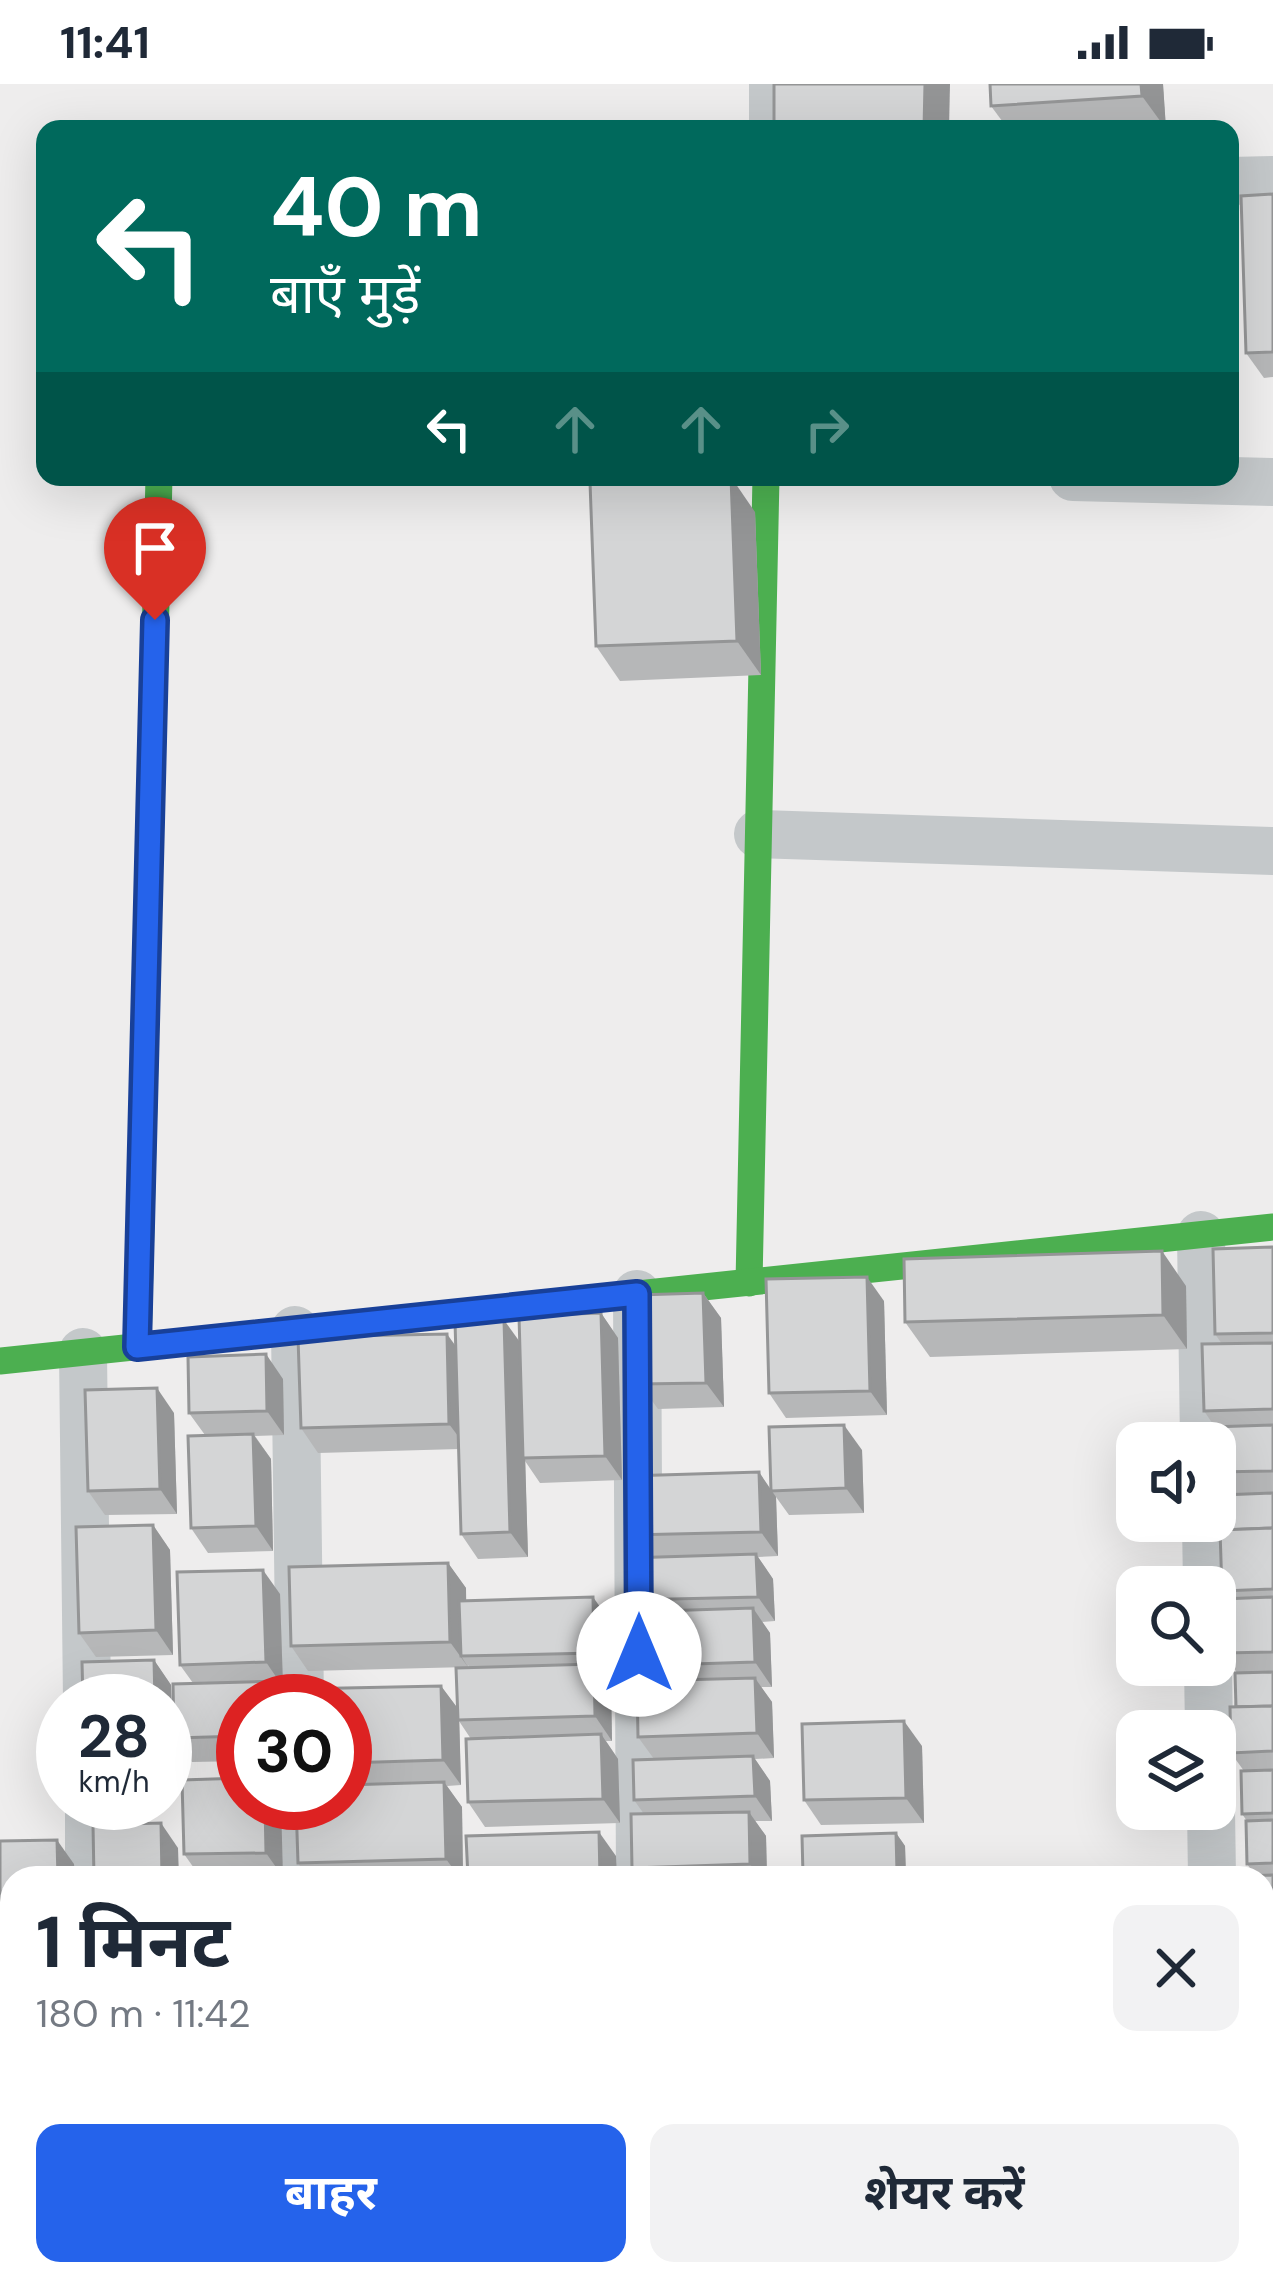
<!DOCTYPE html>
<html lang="hi">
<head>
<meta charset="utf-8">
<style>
	body { margin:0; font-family:"DM Sans","Noto Sans Devanagari",sans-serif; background:#f2f2f3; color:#1f2937; height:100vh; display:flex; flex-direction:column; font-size:45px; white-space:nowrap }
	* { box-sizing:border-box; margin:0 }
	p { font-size:39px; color:#747a83 }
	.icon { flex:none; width:66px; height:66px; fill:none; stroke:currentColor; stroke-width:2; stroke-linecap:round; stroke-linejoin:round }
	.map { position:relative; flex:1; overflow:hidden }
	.details { position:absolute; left:0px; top:1782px; width:1275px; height:420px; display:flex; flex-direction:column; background:#fff; border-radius:36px 36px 0 0; box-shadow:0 12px 48px #0002 }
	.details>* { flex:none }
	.guide { position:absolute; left:36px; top:36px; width:1203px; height:366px; border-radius:24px; box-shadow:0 12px 48px #0002; background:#00695c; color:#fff; overflow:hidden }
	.fabs { position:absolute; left:1116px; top:1338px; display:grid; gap:24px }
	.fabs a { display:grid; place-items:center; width:120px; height:120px; border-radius:24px; background:#fff; box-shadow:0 12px 48px #0002; font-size:60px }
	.speed { position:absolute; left:36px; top:1590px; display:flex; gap:24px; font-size:60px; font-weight:700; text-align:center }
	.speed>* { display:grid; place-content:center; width:156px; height:156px; border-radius:50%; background:#fff; box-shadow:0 12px 48px #0002; line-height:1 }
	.speed small { font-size:30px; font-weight:400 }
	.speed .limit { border:18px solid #d22; background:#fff; color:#111 }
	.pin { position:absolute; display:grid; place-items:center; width:102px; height:102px; color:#fff; margin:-123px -51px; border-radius:50% 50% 50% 0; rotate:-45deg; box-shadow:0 0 12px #0007 }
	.pin .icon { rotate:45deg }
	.me { position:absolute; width:132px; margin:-66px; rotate:0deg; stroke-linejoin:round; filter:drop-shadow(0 0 9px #0008) }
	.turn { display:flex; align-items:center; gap:42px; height:252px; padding:0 36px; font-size:54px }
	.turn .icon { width:156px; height:156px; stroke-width:2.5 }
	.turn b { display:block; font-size:84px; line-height:102px }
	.lanes { display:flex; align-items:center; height:114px; padding:0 36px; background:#0003; justify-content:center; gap:60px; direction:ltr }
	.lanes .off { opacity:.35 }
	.round { display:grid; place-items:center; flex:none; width:126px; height:126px; border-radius:24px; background:#f2f2f3 }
	.overview { display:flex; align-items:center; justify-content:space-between; height:204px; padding:0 36px }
	h1 { font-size:72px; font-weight:700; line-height:90px }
	.action { display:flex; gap:24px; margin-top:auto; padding:24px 36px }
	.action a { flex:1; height:138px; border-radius:24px; background:#2563eb; color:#fff; font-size:48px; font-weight:700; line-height:138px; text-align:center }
	.action a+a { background:#f2f2f3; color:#1f2937 }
	.status { display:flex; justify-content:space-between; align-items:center; height:84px; padding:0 60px; background:#fff; direction:ltr }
	.status svg { height:33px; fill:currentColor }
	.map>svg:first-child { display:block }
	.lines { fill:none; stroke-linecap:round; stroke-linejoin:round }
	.street { stroke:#c4c8ca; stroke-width:48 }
	.fast { stroke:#4caf50; stroke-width:27 }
	.wall { fill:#b6b7b8 }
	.shaded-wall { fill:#949596 }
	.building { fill:#d4d5d6; stroke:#949596; stroke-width:3 }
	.route-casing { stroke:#184099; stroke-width:30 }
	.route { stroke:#2563eb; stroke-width:21 }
</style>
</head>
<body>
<div class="status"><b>11:41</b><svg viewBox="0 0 49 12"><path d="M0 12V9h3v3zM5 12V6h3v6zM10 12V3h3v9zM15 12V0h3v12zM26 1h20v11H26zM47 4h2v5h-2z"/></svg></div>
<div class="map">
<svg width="1273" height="2202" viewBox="0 0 1273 2202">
	<rect width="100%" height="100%" fill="#eeeded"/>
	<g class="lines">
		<!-- street -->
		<g class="street">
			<polyline points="773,45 773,0"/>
			<polyline points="1230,97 1273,96"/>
			<polyline points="1073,393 1273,398"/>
			<polyline points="758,750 1273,767"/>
			<polyline points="1201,1151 1204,1359"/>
			<polyline points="637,1210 640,1794"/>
			<polyline points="295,1246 300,1617"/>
			<polyline points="83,1268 87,1617"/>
			<polyline points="1206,1437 1207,1503"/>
			<polyline points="1208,1581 1209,1647"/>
			<polyline points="89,1719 89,1794"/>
			<polyline points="301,1719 302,1794"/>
			<polyline points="1211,1725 1212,1794"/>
			<polyline points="642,2190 642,2202"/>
		</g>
		<!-- fast -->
		<g class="fast">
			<polyline points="749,1199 766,393"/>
			<polyline points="138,1263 159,393"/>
			<polyline points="0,1277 1273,1143"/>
		</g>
	</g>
	<!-- wall -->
	<g class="wall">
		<polygon points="990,0 1163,0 1166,45 1008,45 991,22"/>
		<polygon points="1273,110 1273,293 1264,294 1246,269"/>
		<polygon points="755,428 761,591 620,597 596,562"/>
		<polygon points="1273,1163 1273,1850 1263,1851 1263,1794 1255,1791 1247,1780 1247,1737 1242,1730 1244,1687 1231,1669 1237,1589 1224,1569 1227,1514 1222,1507 1223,1446 1228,1410 1215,1391 1215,1343 1204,1327 1222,1260 1215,1250"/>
		<polygon points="1186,1202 1187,1265 930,1273 905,1238"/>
		<polygon points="703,1209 721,1234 724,1323 658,1325 640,1300"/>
		<polygon points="884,1217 887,1331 786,1334 769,1309"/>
		<polygon points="601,1229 618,1254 622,1396 540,1399 525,1377 528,1473 478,1475 461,1450 459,1365 318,1369 301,1344 456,1262 520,1258"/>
		<polygon points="283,1295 284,1351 255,1352 271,1375 273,1467 208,1469 191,1444 205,1351 189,1329"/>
		<polygon points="174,1329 177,1430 105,1431 88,1407"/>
		<polygon points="862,1366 864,1429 789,1431 776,1413 778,1472 758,1473 773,1495 775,1537 762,1538 770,1549 772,1603 761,1603 772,1618 774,1674 755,1675 770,1697 772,1737 755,1737 766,1752 767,1794 639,1794 632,1784 644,1730 634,1716 654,1675 638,1653 641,1597 631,1582 636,1527 629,1516 644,1473 629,1451 759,1388 771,1407"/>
		<polygon points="153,1441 170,1466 173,1571 96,1573 79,1549"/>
		<polygon points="448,1479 466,1504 466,1517 610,1537 611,1593 604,1593 611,1604 612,1657 606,1657 618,1675 620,1739 485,1743 468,1718 471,1655 459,1637 461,1701 447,1702 462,1723 463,1794 308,1794 298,1779 345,1719 345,1617 441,1602 458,1625 469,1584 468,1581 468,1583 308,1587 291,1562"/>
		<polygon points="280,1510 283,1603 243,1617 243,1677 192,1678 174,1654 193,1599 180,1581"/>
		<polygon points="154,1576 171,1601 174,1700 165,1700 165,1617"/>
		<polygon points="922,1662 924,1739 821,1741 804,1716"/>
		<polygon points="243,1694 283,1793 201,1794 184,1770"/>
		<polygon points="896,1749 905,1762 906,1794 806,1794 803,1791"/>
		<polygon points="0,1757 74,1780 75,1794 12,1794 12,1967 0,1967 0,1864 6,1864 0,1856"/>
		<rect x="0" y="2020" width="12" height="135"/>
		<polygon points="1263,2035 1273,2035 1273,2202 1263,2190"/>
	</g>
	<!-- shaded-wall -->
	<g class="shaded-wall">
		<polygon points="925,0 950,0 949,45 924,45"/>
		<polygon points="1141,0 1163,0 1166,45 1142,12"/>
		<polygon points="731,393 755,428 761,591 737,557"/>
		<polygon points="1162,1167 1186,1202 1187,1265 1163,1231"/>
		<polygon points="867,1193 884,1217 887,1331 870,1307"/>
		<polygon points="703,1209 721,1234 724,1323 706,1299"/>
		<polygon points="601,1229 618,1254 622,1396 605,1372"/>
		<polygon points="504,1236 522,1261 528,1473 510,1448"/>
		<polygon points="447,1250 465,1275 467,1364 449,1340"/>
		<polygon points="266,1270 283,1295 284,1351 267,1327"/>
		<polygon points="157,1304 174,1329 177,1430 160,1405"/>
		<polygon points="844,1341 862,1366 864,1429 846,1404"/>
		<polygon points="253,1350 271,1375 273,1467 256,1442"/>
		<polygon points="759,1388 776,1413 778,1472 761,1448"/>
		<polygon points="153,1441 170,1466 173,1571 156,1546"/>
		<polygon points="756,1470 773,1495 775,1537 758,1513"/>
		<polygon points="448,1479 466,1504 467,1572 461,1572 468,1583 450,1558"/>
		<polygon points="263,1486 280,1510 283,1603 266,1578"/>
		<polygon points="593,1513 610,1537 611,1593 594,1569"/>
		<polygon points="753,1524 770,1549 772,1603 755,1578"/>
		<polygon points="154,1576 171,1601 174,1700 165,1687 165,1617 155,1617"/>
		<polygon points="594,1580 611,1604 612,1657 595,1632"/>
		<polygon points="755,1594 772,1618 774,1674 757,1649"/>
		<polygon points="278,1597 292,1617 279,1617"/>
		<polygon points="441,1602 459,1626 461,1701 443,1676"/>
		<polygon points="904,1637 922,1662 924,1739 906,1714"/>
		<polygon points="601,1650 618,1675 620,1739 603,1715"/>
		<polygon points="753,1672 770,1697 772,1737 755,1712"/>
		<polygon points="444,1698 462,1723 463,1794 460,1794 446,1775"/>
		<polygon points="265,1719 281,1719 283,1793 266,1769"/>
		<polygon points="749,1728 766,1752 767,1794 760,1794 750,1780"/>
		<polygon points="161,1739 178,1764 179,1794 162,1794"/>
		<polygon points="599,1748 616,1772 617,1794 600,1794"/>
		<polygon points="896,1749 905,1762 906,1794 901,1794 897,1788"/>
		<polygon points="57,1756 74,1780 75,1794 58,1794"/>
		<polygon points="983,2190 985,2190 994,2202 984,2202"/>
		<polygon points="1063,2190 1072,2190 1079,2202 1063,2202"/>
		<rect x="1167" y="2190" width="17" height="12"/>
	</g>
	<!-- building -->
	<g class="building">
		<polygon points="774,0 925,0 924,45 774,45"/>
		<polygon points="990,0 1141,0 1142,12 991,22"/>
		<polygon points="1273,110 1273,268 1246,269 1241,112"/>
		<polygon points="731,393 737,557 596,562 590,398"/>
		<polygon points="1273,1163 1273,1249 1215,1250 1213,1165"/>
		<polygon points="1162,1167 1163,1231 905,1238 904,1175"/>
		<polygon points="867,1193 870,1307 769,1309 766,1195"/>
		<polygon points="703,1209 706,1299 640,1300 637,1211"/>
		<polygon points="601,1229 605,1372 523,1374 519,1232"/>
		<polygon points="504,1236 510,1448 461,1450 455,1237"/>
		<polygon points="447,1250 449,1340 301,1344 298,1253"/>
		<polygon points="1273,1259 1273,1325 1204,1327 1202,1260"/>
		<polygon points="266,1270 267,1327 189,1329 188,1273"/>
		<polygon points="157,1304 160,1405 88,1407 85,1306"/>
		<polygon points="844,1341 846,1404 771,1407 769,1343"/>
		<polygon points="1273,1341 1273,1387 1215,1388 1215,1359 1212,1359 1211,1343"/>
		<polygon points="253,1350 256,1442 191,1444 188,1352"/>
		<polygon points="759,1388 761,1448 629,1451 628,1392"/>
		<polygon points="1273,1409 1273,1444 1223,1446 1222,1411"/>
		<polygon points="153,1441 156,1546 79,1549 76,1443"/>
		<polygon points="1273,1444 1273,1505 1222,1507 1220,1446"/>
		<polygon points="756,1470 758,1513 629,1516 628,1474"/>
		<polygon points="448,1479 450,1558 291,1562 289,1483"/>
		<polygon points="263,1486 266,1578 180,1581 177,1488"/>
		<polygon points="593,1513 594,1569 461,1572 459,1517"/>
		<polygon points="1273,1513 1273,1568 1224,1569 1222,1515"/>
		<polygon points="753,1524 755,1578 631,1582 629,1528"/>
		<polygon points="154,1576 155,1617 83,1617 82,1578"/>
		<polygon points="594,1580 595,1632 458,1636 456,1584"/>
		<polygon points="1273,1588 1273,1622 1236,1623 1235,1589"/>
		<polygon points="755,1594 757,1649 638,1653 637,1597"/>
		<polygon points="278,1597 279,1617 243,1617 243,1652 174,1654 173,1600"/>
		<polygon points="441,1602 443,1676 345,1679 345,1617 297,1617 297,1605"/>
		<polygon points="1273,1622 1273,1667 1231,1669 1230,1623"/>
		<polygon points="904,1637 906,1714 804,1716 802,1640"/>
		<polygon points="601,1650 603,1715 468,1718 466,1655"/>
		<polygon points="753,1672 755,1712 634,1716 633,1676"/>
		<polygon points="1273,1686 1273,1729 1242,1730 1241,1687"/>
		<polygon points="243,1694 243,1719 265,1719 266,1769 184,1770 182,1696"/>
		<polygon points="444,1698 446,1775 298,1779 296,1719 345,1719 345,1701"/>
		<polygon points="749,1728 750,1780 632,1784 631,1730"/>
		<polygon points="1273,1736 1273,1779 1247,1780 1246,1737"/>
		<polygon points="161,1739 162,1794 94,1794 93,1741"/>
		<polygon points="599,1748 600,1794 468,1794 466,1752"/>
		<polygon points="896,1749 897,1788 803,1791 802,1752"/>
		<polygon points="57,1756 58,1794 12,1794 12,1840 0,1840 0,1757"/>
		<polygon points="1273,1791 1273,1837 1263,1838 1263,1794 1246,1794 1246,1792"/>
		<rect x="0" y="1864" width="12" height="78"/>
		<rect x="0" y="2020" width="12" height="47"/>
		<rect x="1263" y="2035" width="10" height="72"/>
		<rect x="0" y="2091" width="12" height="39"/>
		<polygon points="1273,2120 1273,2202 1186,2202 1185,2190 1263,2190 1263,2121"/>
		<polygon points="925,2190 983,2190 984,2202 926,2202"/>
		<rect x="1011" y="2190" width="52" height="12"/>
		<rect x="1086" y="2190" width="81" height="12"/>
		<polygon points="899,2194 899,2202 807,2202 807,2197"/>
	</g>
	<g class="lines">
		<!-- route casing -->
		<g class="route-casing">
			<polyline id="route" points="155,536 137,1263 637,1210 639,1570"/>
		</g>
		<!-- route -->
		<use href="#route" class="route"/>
	</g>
</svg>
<div class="fabs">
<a><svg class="icon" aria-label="sound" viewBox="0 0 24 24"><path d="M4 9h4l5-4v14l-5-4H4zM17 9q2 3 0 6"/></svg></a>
<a><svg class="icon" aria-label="search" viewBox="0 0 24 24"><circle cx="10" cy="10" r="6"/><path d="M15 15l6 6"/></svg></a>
<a><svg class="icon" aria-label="layers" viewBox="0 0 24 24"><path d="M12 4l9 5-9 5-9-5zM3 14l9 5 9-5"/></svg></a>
</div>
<div class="speed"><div>28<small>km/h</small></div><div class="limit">30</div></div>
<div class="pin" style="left:155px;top:536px;background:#d93025"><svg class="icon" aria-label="arrive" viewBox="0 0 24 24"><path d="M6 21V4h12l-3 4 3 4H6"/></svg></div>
<svg class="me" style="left:639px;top:1570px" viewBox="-20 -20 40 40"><circle r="19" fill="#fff"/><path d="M0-13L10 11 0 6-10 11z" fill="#2563eb"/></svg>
<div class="guide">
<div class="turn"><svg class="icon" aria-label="left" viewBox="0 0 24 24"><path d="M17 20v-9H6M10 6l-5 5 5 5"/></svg><div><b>40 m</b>बाएँ मुड़ें</div></div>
<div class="lanes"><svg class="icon" aria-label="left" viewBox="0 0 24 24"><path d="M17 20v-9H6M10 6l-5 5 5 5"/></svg><svg class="icon off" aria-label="ahead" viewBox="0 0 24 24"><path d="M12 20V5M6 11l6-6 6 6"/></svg><svg class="icon off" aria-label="ahead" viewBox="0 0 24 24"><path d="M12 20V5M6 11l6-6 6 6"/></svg><svg class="icon off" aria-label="right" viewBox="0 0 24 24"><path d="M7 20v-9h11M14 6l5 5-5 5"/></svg></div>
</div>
<section class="details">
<div class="overview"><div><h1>1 मिनट</h1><p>180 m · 11:42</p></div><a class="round"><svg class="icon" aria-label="close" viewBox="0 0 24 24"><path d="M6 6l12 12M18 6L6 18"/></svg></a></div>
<div class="action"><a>बाहर</a><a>शेयर करें</a></div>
</section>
</div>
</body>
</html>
